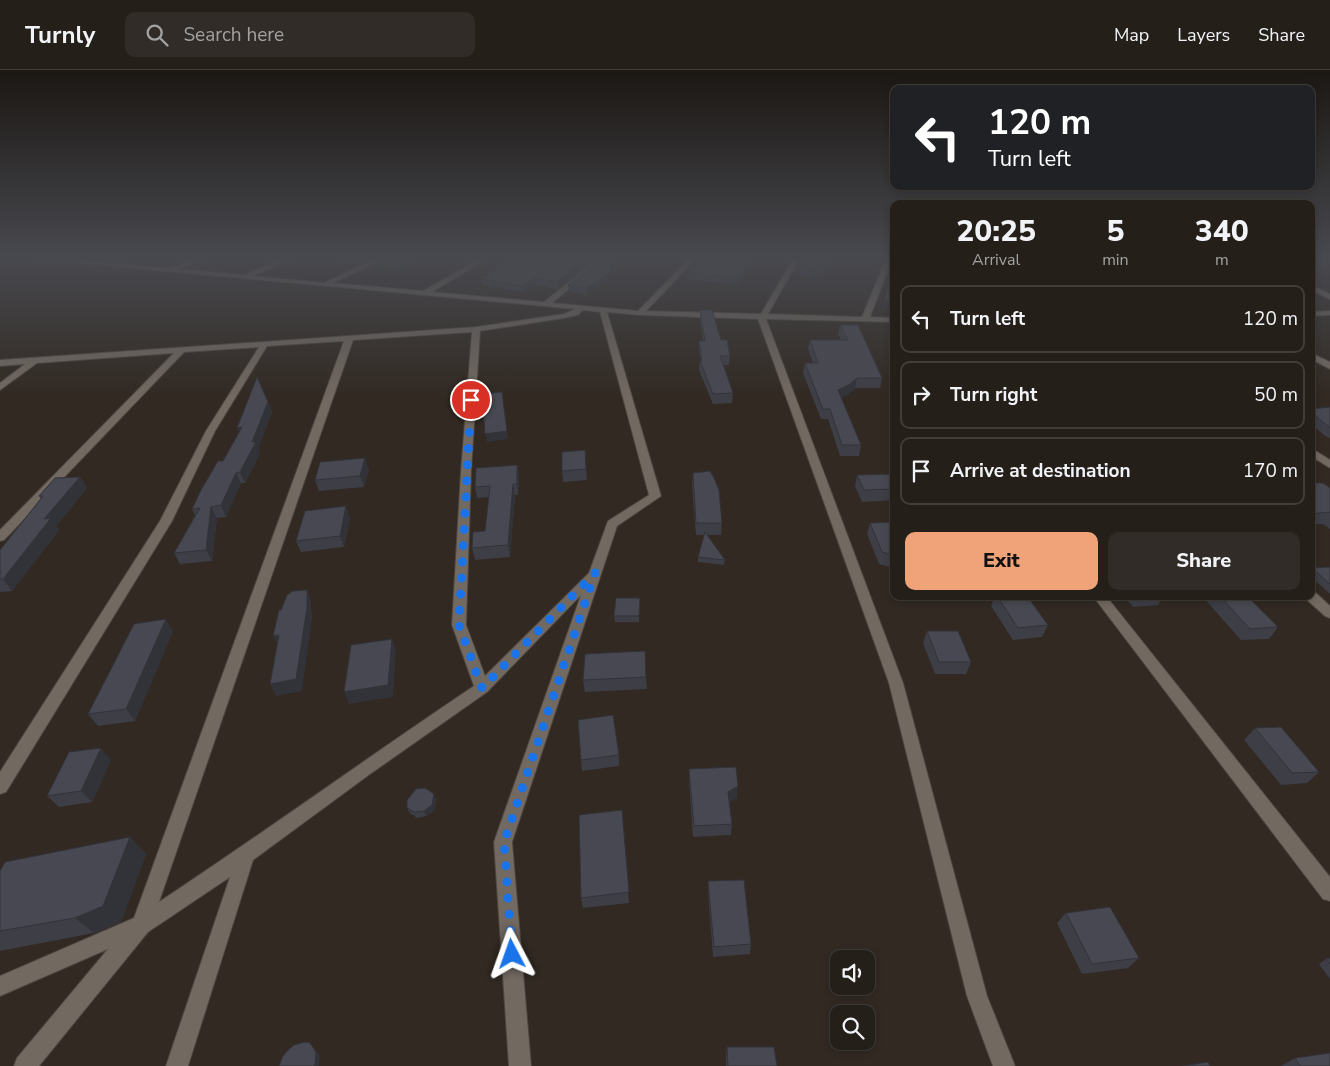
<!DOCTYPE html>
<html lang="en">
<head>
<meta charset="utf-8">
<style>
	body { margin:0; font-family:"Nunito Sans",sans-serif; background:#312c27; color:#f1f3f6; height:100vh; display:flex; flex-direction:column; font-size:19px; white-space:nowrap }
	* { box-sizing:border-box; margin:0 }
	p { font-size:16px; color:#a3a2a2 }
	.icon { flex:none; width:28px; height:28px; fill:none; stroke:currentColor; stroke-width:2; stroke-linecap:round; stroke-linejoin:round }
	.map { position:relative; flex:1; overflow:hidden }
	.sheet { position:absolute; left:890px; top:130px; width:425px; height:400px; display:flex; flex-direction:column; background:#251f1a; border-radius:10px; box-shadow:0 2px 8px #0003,0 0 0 1px #423d39 }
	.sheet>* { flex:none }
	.banner { position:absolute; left:890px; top:15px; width:425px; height:105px; border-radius:10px; box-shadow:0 2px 8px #0003,0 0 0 1px #423d39; background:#202124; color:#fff; overflow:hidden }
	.buttons { position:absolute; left:830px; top:880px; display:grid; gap:10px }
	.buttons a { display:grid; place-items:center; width:45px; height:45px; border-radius:10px; background:#251f1a; box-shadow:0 2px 8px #0003,0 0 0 1px #423d39; font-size:25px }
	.pin { position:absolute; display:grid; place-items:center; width:42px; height:42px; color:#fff; margin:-21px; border:2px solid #fff; border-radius:50%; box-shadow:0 1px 5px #0007 }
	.me { position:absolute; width:55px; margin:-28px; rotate:356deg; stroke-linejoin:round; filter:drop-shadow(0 0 4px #0008) }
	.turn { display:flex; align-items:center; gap:18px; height:105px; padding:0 15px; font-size:22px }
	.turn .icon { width:65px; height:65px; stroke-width:2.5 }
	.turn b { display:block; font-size:35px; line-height:42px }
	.eta { display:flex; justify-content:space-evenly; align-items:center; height:85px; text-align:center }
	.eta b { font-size:30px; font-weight:800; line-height:35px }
	.action { display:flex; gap:10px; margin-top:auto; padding:10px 15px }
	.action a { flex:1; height:58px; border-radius:10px; background:#f0a279; color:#111; font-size:20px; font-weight:800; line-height:58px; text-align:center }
	.action a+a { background:#312c27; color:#f1f3f6 }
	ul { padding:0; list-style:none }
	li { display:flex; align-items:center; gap:15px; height:68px; margin:0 10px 8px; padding:0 5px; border:2px solid #423d39; border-radius:10px }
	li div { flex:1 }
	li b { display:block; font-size:19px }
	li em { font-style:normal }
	header { display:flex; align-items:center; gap:30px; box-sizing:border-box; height:70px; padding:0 25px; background:#251f1a; border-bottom:1px solid #423d39 }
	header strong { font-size:24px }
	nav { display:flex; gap:28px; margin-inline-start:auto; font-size:18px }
	.search { width:350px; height:45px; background:#312c27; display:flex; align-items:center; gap:12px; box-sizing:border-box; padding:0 18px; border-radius:10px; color:#a3a2a2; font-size:19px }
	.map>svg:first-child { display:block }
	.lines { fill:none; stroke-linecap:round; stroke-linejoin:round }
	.minor-casing { stroke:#4c453f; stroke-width:2 }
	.minor { fill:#726961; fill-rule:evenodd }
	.wall { fill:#3e3e47 }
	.shaded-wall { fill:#323239 }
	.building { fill:#484852; stroke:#323239 }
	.route { stroke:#1a73e8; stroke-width:9; stroke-dasharray:0 16.2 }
</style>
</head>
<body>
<header>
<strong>Turnly</strong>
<div class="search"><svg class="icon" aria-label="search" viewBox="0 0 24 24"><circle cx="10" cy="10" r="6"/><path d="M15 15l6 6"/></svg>Search here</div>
<nav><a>Map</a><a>Layers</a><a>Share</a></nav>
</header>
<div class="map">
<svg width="1330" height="996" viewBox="0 0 1330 996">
	<rect width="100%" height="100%" fill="#312922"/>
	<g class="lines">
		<!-- minor casing -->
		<g class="minor-casing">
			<g id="minor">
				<path d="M36,189C79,189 122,196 165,198C177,199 189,189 202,189L177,199L243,205L283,189H292L253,206L324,213L374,189H383L333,213L423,221L479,189H487L432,222L544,232L598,189H605L552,233L638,241L689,189H696L646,241L761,244L793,189H799L768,244L862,247L886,189H892L870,247L894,248V252L766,249L903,613L987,926L1015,996H993L967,926L889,613L758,249L640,245L607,242L661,426L617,456L512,772L531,996H509L494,772L581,525L487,622L370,704L253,790L188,996H166L230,807L148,862L39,996H14L17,988L108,879L0,926V906L134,848L344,271L267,276L215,361L172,451L6,722L0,724V702L160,451L206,361L259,277L184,282L4,470L0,471V460L174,283L37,293L0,320V313L25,294L0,296V290L476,257L564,244L575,239ZM583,240L600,242L649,425L608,451L589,503L485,606L466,555L471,401L480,261L564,248L578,245ZM472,262L461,401L452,555L474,616C368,687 265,762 159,832L353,270Z"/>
				<polygon points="1311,215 1330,224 1330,229 1311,220"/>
				<polygon points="1330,241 1330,245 1311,246 1311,242"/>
				<polygon points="1311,283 1330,292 1330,299 1311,289"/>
				<polygon points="1311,378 1330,390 1330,398 1311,386"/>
				<polygon points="1311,522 1316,523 1330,536 1330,548 1325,546 1306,529 1305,526 1311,526"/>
				<polygon points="1093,526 1106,526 1330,807 1330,831 1323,829"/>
			</g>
		</g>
		<!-- minor -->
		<use href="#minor" class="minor"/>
	</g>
	<!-- wall -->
	<g class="wall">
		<polygon points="340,189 369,189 363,192"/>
		<polygon points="374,189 419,189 398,199 375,195"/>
		<polygon points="595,189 557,219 536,214 523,222 483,215 482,209"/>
		<polygon points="831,189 824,203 819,203 817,207 800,205 801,197"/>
		<polygon points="894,189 883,241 889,209 887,208 888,201"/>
		<polygon points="749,192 749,199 737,215 687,209 687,202"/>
		<polygon points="610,208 597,218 586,225 569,221 568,215"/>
		<polygon points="700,240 721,270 730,286 729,295 724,295 733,323 732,333 713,334 699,300 700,291 701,291 699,280 699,271 703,271 700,249"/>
		<polygon points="840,255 882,308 880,318 855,318 848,324 841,328 861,375 859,386 840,386 828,349 821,349 803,303 805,293 813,293 808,279 810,270 841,270 838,264"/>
		<polygon points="268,332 272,342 258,378 260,383 245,413 241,413 226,447 217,448 212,491 180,494 174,483 195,445 192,439"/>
		<polygon points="1330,337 1330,368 1325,366 1311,354 1311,339"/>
		<polygon points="585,380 587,410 563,412 562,401"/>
		<polygon points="517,395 519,406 518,425 515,425 510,487 475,490 472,478 485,461 489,427 477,428 475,417"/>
		<polygon points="369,399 364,417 319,421 315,410"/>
		<polygon points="693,403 722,453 721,465 707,465 725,490 724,495 698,492 698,487 704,465 696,465 692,414"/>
		<polygon points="894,404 894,430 862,432 855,416 857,405"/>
		<polygon points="80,407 87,418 56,456 59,460 12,521 0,522 0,480 41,429 39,426"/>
		<polygon points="1311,413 1330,418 1330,459 1323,454 1311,454"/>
		<polygon points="350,448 344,477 301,482 296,471"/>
		<polygon points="894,452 894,497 890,497 879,494 867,464 870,453"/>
		<polygon points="1330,497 1330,523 1329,523 1311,507 1311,499 1312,498"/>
		<polygon points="995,526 1027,526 1048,555 1042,567 1013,570 991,536"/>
		<polygon points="1124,526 1163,526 1158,535 1133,537"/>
		<polygon points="1202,526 1247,526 1278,557 1269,569 1241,570"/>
		<polygon points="640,528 639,552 615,552 614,546"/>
		<polygon points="173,561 135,651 98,656 88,644"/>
		<polygon points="927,561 971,592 966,604 935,604 923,573"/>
		<polygon points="646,607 647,619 585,622 583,610"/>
		<polygon points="1255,658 1319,702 1307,713 1281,715 1244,670"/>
		<polygon points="619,685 619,696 582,701 581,690"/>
		<polygon points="111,690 92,732 59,737 47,726"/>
		<polygon points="689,699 737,728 729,732 732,754 731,765 693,767 689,711"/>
		<polygon points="434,724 436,729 434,741 426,746 417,748 410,743 407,738"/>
		<polygon points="622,740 629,833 583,838 581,828"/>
		<polygon points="130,767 146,784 121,852 94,863 0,881 0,801"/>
		<polygon points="708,811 751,874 750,884 713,887 708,822"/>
		<polygon points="1066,843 1139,888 1128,898 1082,904 1057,853"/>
		<polygon points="1330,888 1330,909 1319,894 1326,889"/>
		<polygon points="727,977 777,996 726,996 726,986"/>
		<polygon points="1295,988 1330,996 1281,996"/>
	</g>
	<!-- shaded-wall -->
	<g class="shaded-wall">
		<polygon points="362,189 369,189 363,192"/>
		<polygon points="404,189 419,189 398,199 396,193"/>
		<polygon points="586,189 595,189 557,219 557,212"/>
		<polygon points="828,189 831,189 824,203 825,195"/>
		<polygon points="749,192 749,199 737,215 737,208"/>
		<polygon points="820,194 819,203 817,207 818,199"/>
		<polygon points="610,201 610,208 597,218 586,225 586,218"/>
		<polygon points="535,208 536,214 523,222 522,216"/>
		<polygon points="894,225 894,231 883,241 884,233"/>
		<polygon points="857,308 855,318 848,324 836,330 838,320"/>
		<polygon points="502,322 508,369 487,372 485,364"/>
		<polygon points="268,332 272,342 258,378 260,383 245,413 240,402"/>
		<polygon points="242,357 241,368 237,358"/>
		<polygon points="365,388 369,399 364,417 360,406"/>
		<polygon points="517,395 519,406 518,425 517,414"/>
		<polygon points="236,403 241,413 226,447 221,435"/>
		<polygon points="80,407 87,418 56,456 59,460 12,521 3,509 44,449"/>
		<polygon points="513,414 515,425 510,487 508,475"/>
		<polygon points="346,436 350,448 344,477 340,466"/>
		<polygon points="211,437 217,448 212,491 206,480"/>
		<polygon points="307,520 311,531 312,549 302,621 276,626 270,614"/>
		<polygon points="166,549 173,561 135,651 126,639"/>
		<polygon points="279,565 279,577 273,566"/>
		<polygon points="392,569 396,581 393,627 349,634 344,622"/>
		<polygon points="101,678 111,690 92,732 81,721"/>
		<polygon points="738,716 737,728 727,734 728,722"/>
		<polygon points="434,724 436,729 434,741 426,746 424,741"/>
		<polygon points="130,767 146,784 121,852 94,863 75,848"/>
		<polygon points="310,973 320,986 319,996 313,996"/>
	</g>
	<!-- building -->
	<g class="building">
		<polygon points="378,189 404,189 396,193"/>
		<polygon points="509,189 586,189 557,212 535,208 522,216 482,209"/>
		<polygon points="600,189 609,189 610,201 597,212 586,218 568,215"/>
		<polygon points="705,189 742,189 749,192 737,208 687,202"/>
		<polygon points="804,189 828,189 825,195 820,194 818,199 801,197"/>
		<polygon points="893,189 894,189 894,225 884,233 891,201 888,201"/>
		<polygon points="700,240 712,240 721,270 727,270 730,286 720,286 733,323 713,324 700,291 702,291 699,271 705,271"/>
		<polygon points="840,255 858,255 882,308 857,308 850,314 838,320 861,375 842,375 830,339 823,339 805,293 818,293 810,270 848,270"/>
		<polygon points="257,307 268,332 252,372 256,372 240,402 236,403 221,435 211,437 206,480 174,483 200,438 192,439 201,420 218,391 223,391 242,357 237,358"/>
		<polygon points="502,322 507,361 485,364 482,324"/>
		<polygon points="1330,337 1330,358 1311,342 1311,339"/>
		<polygon points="585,380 586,399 562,401 562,382"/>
		<polygon points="365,388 360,406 315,410 320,392"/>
		<polygon points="517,395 517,414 513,414 508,475 472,478 473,462 485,461 490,416 475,417 476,398"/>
		<polygon points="710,401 714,408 719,420 722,453 696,453 693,403"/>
		<polygon points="894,404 894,419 864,420 857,405"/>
		<polygon points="80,407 44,449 51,448 3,509 0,509 0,480 43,426 39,426 55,408"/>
		<polygon points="1311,413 1323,413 1330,418 1330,442 1311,444"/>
		<polygon points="346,436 340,466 296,471 305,441"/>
		<polygon points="894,452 894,485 893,485 882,482 870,453"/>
		<polygon points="705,462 725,490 698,487"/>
		<polygon points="1330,497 1330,514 1312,498"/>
		<polygon points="307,520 307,538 296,609 270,614 279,565 273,566 279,540 281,540 287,525 293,521"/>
		<polygon points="997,526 1027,526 1048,555 1018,558"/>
		<polygon points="1220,526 1247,526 1278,557 1250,559"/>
		<polygon points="616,528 640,528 639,546 614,546"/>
		<polygon points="166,549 126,639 88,644 134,554"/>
		<polygon points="927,561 958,561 971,592 939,592"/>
		<polygon points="392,569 388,615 344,622 351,575"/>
		<polygon points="645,581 646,607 583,610 585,584"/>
		<polygon points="613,645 619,685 581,690 578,650"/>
		<polygon points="1281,657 1319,702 1292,703 1255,658"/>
		<polygon points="101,678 81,721 47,726 69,682"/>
		<polygon points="736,697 738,716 728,722 732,754 694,756 689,699"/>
		<polygon points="425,718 434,724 432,735 424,741 414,742 407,738 407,730 416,719"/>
		<polygon points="622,740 629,822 581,828 579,745"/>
		<polygon points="130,767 103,836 75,848 0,861 0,801 5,792"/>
		<polygon points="744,810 751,874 714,877 708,811"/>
		<polygon points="1110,837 1139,888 1092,894 1066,843"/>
		<polygon points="1330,888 1330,894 1326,889"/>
		<polygon points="305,972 310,973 316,982 315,994 313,996 279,996 283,986 288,980 294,975"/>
		<polygon points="727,977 774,977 777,996 728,996"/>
		<polygon points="1330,983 1330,996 1300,996 1295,988"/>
		<polygon points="1208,992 1210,996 1183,996"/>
	</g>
	<!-- sky -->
	<linearGradient id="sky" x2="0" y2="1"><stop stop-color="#1b1713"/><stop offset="0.57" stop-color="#48494f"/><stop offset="1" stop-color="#48494f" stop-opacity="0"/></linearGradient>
	<rect width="1330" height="329" fill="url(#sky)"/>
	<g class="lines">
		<!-- route -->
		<polyline class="route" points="471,330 459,555 482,618 595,503 504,772 512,884"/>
	</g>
</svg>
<div class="buttons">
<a><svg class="icon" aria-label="sound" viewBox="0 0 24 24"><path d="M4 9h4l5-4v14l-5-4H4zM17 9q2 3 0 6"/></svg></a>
<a><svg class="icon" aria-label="search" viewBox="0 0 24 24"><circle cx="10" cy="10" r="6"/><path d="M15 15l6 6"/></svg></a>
</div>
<div class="pin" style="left:471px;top:330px;background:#d93025"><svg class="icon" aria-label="arrive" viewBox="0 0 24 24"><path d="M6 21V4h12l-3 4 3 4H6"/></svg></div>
<svg class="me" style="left:512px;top:884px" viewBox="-20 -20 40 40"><path d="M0-17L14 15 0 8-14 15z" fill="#1a73e8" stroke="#fff" stroke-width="4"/></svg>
<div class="banner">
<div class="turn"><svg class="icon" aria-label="left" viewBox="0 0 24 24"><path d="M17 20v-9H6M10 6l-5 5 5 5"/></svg><div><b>120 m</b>Turn left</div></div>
</div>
<section class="sheet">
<div class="eta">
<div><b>20:25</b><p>Arrival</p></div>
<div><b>5</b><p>min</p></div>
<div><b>340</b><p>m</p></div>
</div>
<ul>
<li><svg class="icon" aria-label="left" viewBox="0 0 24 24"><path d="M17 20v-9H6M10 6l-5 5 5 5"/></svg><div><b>Turn left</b></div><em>120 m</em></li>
<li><svg class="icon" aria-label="right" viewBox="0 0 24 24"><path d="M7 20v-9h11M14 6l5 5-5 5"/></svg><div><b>Turn right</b></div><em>50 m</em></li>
<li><svg class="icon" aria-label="arrive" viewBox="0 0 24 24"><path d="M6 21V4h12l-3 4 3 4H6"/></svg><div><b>Arrive at destination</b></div><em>170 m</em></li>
</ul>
<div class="action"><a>Exit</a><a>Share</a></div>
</section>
</div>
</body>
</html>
